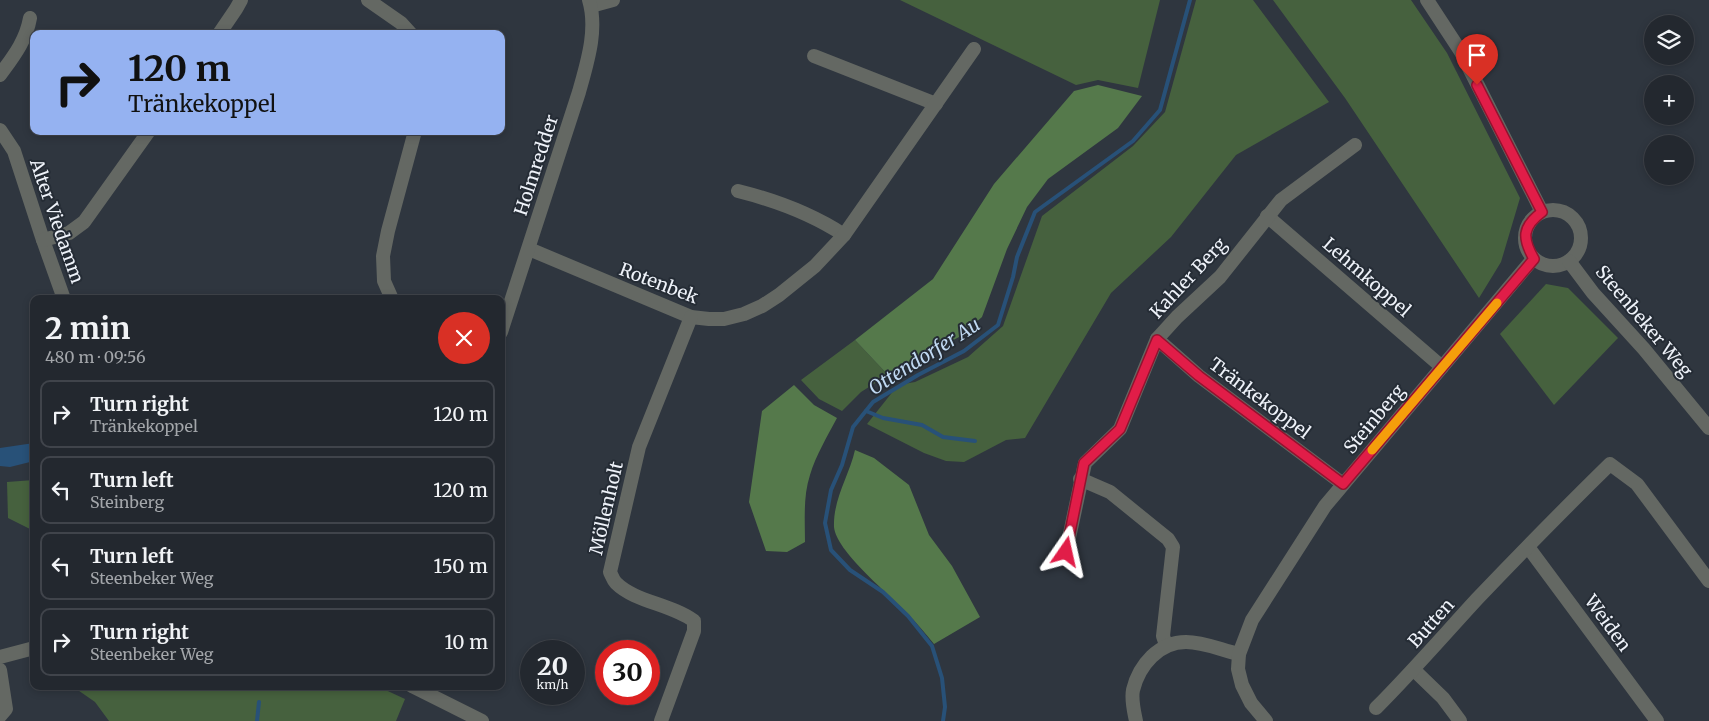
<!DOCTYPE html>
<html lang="en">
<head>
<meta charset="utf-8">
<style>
	body { margin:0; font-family:Merriweather,serif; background:#2b3037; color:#f1f3f6; height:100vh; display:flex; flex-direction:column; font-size:19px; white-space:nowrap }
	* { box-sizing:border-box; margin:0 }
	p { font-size:16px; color:#a3a6aa }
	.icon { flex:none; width:28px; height:28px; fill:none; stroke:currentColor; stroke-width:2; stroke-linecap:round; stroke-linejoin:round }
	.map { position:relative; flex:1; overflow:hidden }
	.sheet { position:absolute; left:30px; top:295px; width:475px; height:395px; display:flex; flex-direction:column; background:#23282f; border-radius:10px; box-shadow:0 2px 8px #0003,0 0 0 1px #40444b }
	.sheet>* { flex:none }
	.banner { position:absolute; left:30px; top:30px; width:475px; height:105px; border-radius:10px; box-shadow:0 2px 8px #0003,0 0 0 1px #40444b; background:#95b2f1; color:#111; overflow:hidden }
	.tools { position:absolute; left:1644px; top:15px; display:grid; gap:10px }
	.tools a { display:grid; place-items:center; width:50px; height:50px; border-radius:50%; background:#23282f; box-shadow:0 2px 8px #0003,0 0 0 1px #40444b; font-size:25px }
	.speed { position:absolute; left:520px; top:640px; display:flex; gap:10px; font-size:25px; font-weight:700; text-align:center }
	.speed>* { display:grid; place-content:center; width:65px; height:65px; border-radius:50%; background:#23282f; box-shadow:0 2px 8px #0003,0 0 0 1px #40444b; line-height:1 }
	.speed small { font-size:12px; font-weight:400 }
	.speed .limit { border:8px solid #d22; background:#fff; color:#111 }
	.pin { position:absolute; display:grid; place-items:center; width:42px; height:42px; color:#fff; margin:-51px -21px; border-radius:50% 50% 50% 0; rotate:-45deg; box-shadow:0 0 5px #0007 }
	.pin .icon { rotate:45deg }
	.me { position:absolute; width:55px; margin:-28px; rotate:11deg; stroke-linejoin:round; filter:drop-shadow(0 0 4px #0008) }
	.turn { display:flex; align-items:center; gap:18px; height:105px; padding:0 15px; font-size:22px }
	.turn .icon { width:65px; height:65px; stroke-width:2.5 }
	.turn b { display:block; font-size:35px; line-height:42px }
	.round { display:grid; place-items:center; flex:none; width:52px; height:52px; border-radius:26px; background:#2b3037 }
	.headline { display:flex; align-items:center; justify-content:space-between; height:85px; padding:0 15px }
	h1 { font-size:30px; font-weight:700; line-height:38px }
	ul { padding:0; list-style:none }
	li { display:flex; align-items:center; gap:15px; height:68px; margin:0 10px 8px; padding:0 5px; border:2px solid #40444b; border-radius:10px }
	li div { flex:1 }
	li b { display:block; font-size:19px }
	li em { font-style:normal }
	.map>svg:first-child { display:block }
	.green { fill:#46613e }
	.forest { fill:#55794b }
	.water { fill:#285178 }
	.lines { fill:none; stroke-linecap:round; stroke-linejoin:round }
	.stream { stroke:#285178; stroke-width:4 }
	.minor { stroke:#646863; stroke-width:14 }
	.route-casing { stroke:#92132f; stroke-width:12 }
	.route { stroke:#e11d48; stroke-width:9 }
	.slow { stroke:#f59e0b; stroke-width:9 }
	.labels { text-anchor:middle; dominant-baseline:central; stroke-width:4; stroke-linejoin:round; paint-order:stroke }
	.street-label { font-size:18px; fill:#eef2f9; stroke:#252c35 }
	.water-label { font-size:19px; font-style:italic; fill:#c0d9f2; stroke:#252c35 }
</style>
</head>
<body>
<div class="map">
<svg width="1709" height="721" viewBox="0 0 1709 721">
	<rect width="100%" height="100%" fill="#2f363f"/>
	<!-- green -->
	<g class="green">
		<polygon points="900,0 1160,0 1138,88 1098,80 1076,85"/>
		<polygon points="1196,0 1253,0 1329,102 1236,155 1171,237 1111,293 1025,438 1006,440 964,462 946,461 924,453 867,424 898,385 915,382 968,357 1003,326 1042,216 1133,146 1165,112"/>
		<polygon points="1273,0 1411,0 1447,53 1520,198 1501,262 1479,298 1345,98"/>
		<polygon points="1546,284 1568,288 1618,338 1554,405 1500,334"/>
		<polygon points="855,340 888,375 861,392 842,411 819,399 801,380"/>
		<polygon points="34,480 34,531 8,518 7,482"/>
		<polygon points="72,686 377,686 405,699 396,721 109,721 95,702"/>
	</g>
	<!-- forest -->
	<g class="forest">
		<polygon points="1098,85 1142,96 1118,128 1048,179 1027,207 1007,249 982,317 959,337 888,375 855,340 933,279 994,184 1074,91"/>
		<path d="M794,385L814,405L837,418C827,437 816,455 810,475C803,496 805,521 805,542L787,552L766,551L749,502L762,411Z"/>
		<path d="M855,450L874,458L909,485L929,535L952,566L980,617L934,644C925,633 916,622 906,612C889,594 836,551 834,527C833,499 849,476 855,450Z"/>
	</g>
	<!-- water -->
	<polygon class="water" points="34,443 34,461 10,467 0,466 0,448"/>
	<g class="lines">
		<!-- stream -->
		<g class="stream">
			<polyline points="866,411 883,418 922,425 943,437 975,441"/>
			<polyline points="257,721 259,702"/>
			<polyline points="943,721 945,707 942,678 932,646 908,616 883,592 850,570 831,550 825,523 831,490 842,465 853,427 873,402 918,375 964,351 998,325 1013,277 1017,257 1035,212 1133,141 1160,110 1190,0"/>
		</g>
		<!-- minor -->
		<g class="minor">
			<polyline points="368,0 401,23 411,34"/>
			<polyline points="1427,0 1461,52 1542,212"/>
			<polyline points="591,6 613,0"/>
			<polyline points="219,34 236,9 241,0"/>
			<polyline points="814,56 936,104"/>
			<path d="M0,75C13,57 26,41 30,18"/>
			<polyline points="0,130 14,151 43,240 64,299"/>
			<path d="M738,191C774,200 812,214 844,235"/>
			<circle cx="1553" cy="238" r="28"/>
			<polyline points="1267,216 1442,367"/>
			<polyline points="43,240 69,233 84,222 149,131"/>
			<polyline points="529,249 691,317 709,319 724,319 744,314 762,306 779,295 815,266 844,235 974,49"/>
			<polyline points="1569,261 1593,293 1644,349 1709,428"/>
			<polyline points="392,299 384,281 383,256 388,231 415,131"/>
			<path d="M501,332L579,92C587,63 598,30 589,0"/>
			<polyline points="1157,339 1199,376 1343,484"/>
			<polyline points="1080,479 1110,492 1168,539 1173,547 1163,636 1166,645"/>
			<polyline points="1528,547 1657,721"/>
			<polyline points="1066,552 1085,463 1120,429 1157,339 1177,317 1220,277 1281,200 1355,145"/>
			<polyline points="0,657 34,648"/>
			<polyline points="0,670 6,709 0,716"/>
			<polyline points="1414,670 1443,698 1460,721"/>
			<polyline points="412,686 482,721"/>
			<path d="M1376,708C1411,673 1443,636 1477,599C1521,553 1565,508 1610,464L1637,484L1709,581"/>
			<path d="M661,721L694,631V621C671,604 635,602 616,583C613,580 612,576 610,572L639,447L691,317"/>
			<path d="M1136,721C1134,711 1131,700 1133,690C1139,665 1159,642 1186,642C1204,642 1221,650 1239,654"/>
			<polyline points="1266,721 1251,703 1242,685 1238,669 1239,654 1252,620 1325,506 1533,259"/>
		</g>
	</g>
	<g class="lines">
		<!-- route casing -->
		<g class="route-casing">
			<path id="route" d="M1066,552L1084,463L1120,429L1157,340L1199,376L1343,484L1534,259C1522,238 1522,227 1542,212L1477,85"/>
		</g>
		<!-- route -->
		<use href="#route" class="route"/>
		<!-- slow -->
		<polyline class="slow" points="1372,450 1497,303"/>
	</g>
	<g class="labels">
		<!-- street labels -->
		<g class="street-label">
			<text transform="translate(536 165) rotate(-72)">Holmredder</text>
			<text transform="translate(57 221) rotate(71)">Alter Viedamm</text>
			<text transform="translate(1367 277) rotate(41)">Lehmkoppel</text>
			<text transform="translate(1188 278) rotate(-47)">Kahler Berg</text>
			<text transform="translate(659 283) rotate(21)">Rotenbek</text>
			<text transform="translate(1644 321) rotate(50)">Steenbeker Weg</text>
			<text transform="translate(1260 398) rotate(37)">Tränkekoppel</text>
			<text transform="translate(1374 419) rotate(-50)">Steinberg</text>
			<text transform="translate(606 508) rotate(-77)">Möllenholt</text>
			<text transform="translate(1431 623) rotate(-48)">Butten</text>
			<text transform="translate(1608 623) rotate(54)">Weiden</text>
		</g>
		<!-- water labels -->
		<g class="water-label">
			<text transform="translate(924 356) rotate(-32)">Ottendorfer Au</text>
		</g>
	</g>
</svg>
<div class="tools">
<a><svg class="icon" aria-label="layers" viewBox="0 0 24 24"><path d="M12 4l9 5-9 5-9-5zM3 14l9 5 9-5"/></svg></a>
<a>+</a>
<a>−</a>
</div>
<div class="speed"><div>20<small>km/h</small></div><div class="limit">30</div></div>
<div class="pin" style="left:1477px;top:85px;background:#d93025"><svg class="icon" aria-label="arrive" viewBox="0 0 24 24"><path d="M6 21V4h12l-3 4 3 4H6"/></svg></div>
<svg class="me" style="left:1066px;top:552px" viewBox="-20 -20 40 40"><path d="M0-17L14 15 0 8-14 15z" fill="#e11d48" stroke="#fff" stroke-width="4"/></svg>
<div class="banner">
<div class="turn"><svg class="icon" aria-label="right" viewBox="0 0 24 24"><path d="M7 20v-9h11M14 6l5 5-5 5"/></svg><div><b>120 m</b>Tränkekoppel</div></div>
</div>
<section class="sheet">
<div class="headline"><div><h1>2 min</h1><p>480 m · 09:56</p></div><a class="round" style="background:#d93025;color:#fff"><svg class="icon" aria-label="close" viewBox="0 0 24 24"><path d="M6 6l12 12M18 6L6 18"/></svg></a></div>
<ul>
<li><svg class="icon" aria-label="right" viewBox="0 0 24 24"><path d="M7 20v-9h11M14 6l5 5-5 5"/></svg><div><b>Turn right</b><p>Tränkekoppel</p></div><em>120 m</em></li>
<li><svg class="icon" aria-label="left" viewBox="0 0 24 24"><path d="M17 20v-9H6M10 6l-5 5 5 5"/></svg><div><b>Turn left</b><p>Steinberg</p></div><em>120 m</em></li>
<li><svg class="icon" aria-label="left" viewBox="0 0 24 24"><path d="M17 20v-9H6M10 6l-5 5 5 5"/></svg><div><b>Turn left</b><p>Steenbeker Weg</p></div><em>150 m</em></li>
<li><svg class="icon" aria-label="right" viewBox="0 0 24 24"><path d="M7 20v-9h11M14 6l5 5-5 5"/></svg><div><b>Turn right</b><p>Steenbeker Weg</p></div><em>10 m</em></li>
</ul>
</section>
</div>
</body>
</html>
